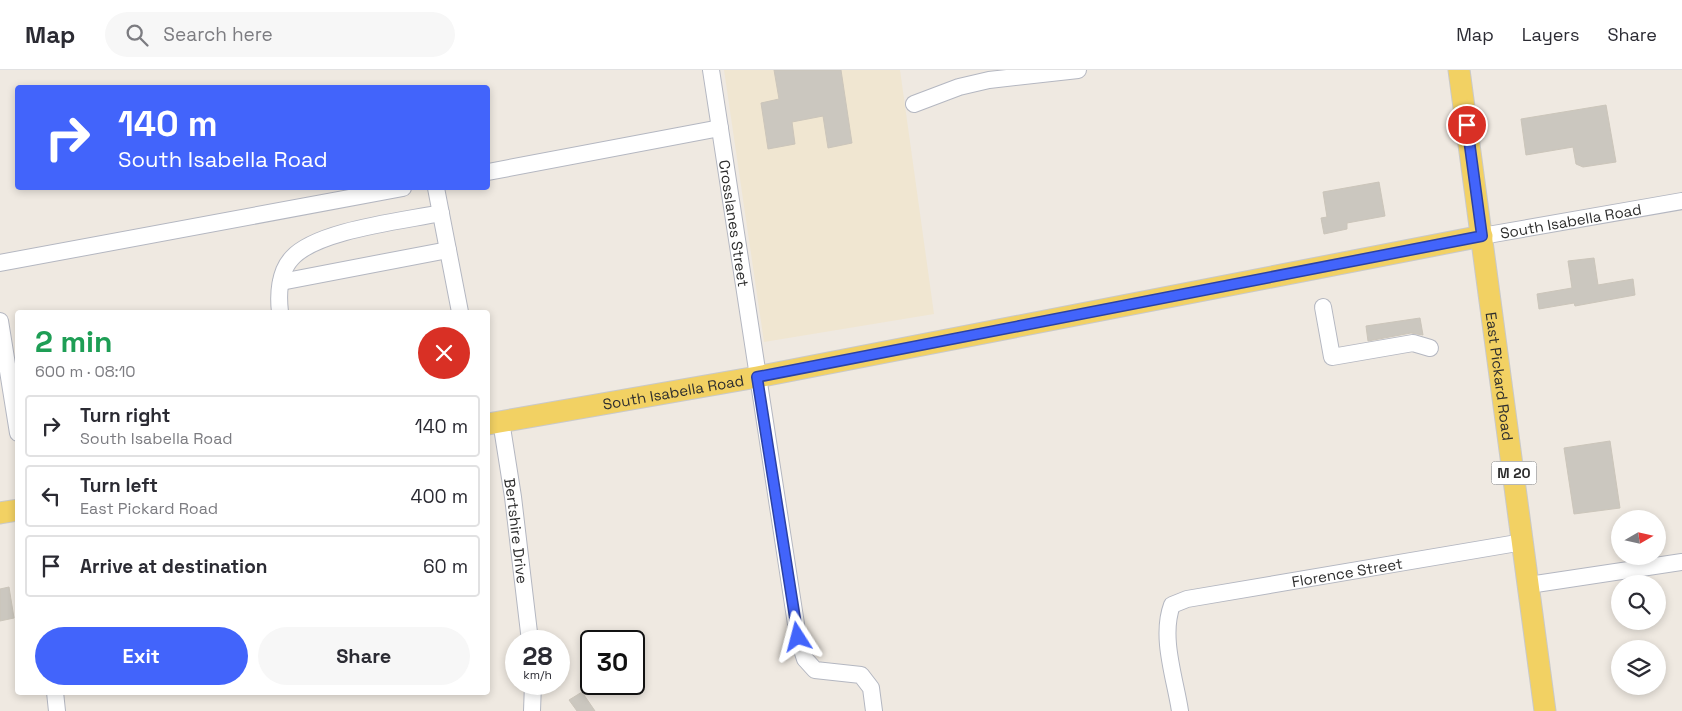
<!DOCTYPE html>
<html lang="en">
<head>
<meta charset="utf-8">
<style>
	body { margin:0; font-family:"Space Grotesk",sans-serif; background:#f7f7f7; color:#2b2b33; height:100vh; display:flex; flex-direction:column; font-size:19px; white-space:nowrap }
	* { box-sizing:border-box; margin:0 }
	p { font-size:16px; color:#7c7c81 }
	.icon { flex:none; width:28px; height:28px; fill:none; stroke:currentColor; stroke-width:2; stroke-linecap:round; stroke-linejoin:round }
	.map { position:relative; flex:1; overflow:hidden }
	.drawer { position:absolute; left:15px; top:240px; width:475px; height:385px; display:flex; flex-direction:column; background:#fff; border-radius:5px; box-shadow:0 2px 8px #0003 }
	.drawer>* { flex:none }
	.hud { position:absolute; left:15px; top:15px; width:475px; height:105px; border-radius:5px; box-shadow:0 2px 8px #0003; background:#4264fb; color:#fff; overflow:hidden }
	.needle { width:32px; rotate:81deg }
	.fabs { position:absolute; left:1611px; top:440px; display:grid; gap:10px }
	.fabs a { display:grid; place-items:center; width:55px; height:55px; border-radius:50%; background:#fff; box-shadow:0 2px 8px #0003; font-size:25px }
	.speed { position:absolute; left:505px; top:560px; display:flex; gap:10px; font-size:25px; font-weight:700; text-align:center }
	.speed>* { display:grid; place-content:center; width:65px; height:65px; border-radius:50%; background:#fff; box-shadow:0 2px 8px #0003; line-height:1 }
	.speed small { font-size:12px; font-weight:400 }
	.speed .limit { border:2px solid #111; border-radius:8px; background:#fff; color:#111 }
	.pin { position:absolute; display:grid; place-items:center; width:42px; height:42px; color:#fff; margin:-21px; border:2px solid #fff; border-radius:50%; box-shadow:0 1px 5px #0007 }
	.me { position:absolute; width:55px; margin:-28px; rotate:351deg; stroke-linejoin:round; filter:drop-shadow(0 0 4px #0008) }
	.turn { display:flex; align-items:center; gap:18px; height:105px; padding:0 20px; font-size:22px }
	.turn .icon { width:65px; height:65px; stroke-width:2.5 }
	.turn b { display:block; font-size:35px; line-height:42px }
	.round { display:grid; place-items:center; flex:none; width:52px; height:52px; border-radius:26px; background:#f7f7f7 }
	.overview { display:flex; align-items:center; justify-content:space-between; height:85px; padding:0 20px }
	h1 { font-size:30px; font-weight:700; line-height:38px; color:#1e9e55 }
	.cta { display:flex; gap:10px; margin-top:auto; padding:10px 20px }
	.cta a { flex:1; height:58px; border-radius:30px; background:#4264fb; color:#fff; font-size:20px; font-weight:700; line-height:58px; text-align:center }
	.cta a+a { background:#f7f7f7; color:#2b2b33 }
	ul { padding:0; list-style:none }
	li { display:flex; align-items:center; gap:15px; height:62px; margin:0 10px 8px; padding:0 10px; border:2px solid #e1e1e2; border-radius:5px }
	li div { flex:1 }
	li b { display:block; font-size:19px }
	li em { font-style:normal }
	header { display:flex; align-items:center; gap:30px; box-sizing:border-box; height:70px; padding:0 25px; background:#fff; border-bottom:1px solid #e1e1e2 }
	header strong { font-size:24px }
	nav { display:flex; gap:28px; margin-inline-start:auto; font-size:18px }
	.search { width:350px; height:45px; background:#f7f7f7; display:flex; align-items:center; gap:12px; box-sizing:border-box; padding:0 18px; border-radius:28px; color:#7c7c81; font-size:19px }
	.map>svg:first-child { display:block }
	.education { fill:#f0e6d1 }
	.building { fill:#cbc7bf; stroke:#cbc5ba }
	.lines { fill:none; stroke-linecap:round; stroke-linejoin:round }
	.minor-casing { stroke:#b4b7c1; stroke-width:18 }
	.major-casing { stroke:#c9c9c9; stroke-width:23 }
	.minor { stroke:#fff; stroke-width:16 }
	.major { stroke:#f2d163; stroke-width:21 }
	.route-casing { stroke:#2b41a3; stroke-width:12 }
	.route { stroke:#4264fb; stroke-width:9 }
	.labels { text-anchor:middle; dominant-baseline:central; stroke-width:4; stroke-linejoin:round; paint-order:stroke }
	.shield { fill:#fff; stroke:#6d6d6d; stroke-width:1 }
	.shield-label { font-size:14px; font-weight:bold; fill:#2e2e2e }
	.street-label { font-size:15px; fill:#2e2e2e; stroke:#fff }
</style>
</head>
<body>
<header>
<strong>Map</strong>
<div class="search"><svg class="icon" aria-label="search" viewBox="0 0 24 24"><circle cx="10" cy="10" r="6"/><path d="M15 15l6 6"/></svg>Search here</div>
<nav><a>Map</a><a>Layers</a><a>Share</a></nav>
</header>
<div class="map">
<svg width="1682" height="641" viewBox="0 0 1682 641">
	<rect width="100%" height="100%" fill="#efe9e1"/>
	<!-- education -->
	<polygon class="education" points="724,0 900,0 934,244 764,272"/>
	<!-- building -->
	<g class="building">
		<polygon points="774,0 841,0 852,73 828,78 823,46 792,52 795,74 768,79 761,33 779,29"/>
		<polygon points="1606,35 1616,92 1583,97 1576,94 1573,77 1526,85 1521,49"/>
		<polygon points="1379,112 1385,146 1347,153 1347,159 1324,164 1321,148 1327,147 1323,122"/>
		<polygon points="1594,188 1598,215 1633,209 1635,225 1575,236 1574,233 1539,239 1537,224 1572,218 1568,191"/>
		<polygon points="1420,248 1423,265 1411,263 1368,271 1366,256"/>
		<polygon points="1610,371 1620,438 1574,444 1564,378"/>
		<polygon points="9,517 14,548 0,551 0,519"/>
		<polygon points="582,622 595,641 577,641 569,630"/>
	</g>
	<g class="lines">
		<!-- minor casing -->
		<g class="minor-casing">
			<g id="minor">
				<path id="s1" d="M711,0L798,567L805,589L815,600L861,605L871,618L874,641"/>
				<polyline points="914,34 959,17 989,10 1078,0"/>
				<polyline points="488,102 720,58"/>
				<polyline points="436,118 460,242"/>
				<path id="s2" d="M1482,166L1682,131"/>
				<polyline points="0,193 403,118"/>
				<polyline points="281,212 448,180"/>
				<polyline points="1323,237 1332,287 1413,273 1430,278"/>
				<path d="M280,242C278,225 279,202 292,188C317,160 403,151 441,143"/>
				<polyline points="0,251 18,363"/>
				<path id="s3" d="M501,351L513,427L530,571"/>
				<polyline points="1529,515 1682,492"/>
				<polyline points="55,622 57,641"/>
				<polyline points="532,641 533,614"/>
				<path id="s4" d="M1180,641C1175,608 1160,567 1172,535L1187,529L1523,472"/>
			</g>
		</g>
		<!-- major casing -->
		<g class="major-casing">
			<g id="major">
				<path id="s5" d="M1459,0L1545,641"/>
				<path id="s6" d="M488,354L757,307L1482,166"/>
				<polyline points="0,443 18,440"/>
			</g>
		</g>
		<!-- minor -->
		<use href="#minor" class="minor"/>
		<!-- major -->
		<use href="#major" class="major"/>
	</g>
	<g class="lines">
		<!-- route casing -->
		<g class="route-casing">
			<polyline id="route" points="798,567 757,307 1482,166 1467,55"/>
		</g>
		<!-- route -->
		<use href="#route" class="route"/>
	</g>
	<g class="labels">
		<!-- shield labels -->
		<rect class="shield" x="1491.5" y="391.5" width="45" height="23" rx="4"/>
		<g class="shield-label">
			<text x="1514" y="403">M 20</text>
		</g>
		<!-- street labels -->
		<g class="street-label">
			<text stroke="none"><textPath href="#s2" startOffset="90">South Isabella Road</textPath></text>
			<text stroke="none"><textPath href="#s1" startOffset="155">Crosslanes Street</textPath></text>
			<text stroke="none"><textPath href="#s5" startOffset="309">East Pickard Road</textPath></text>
			<text stroke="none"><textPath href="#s6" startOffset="188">South Isabella Road</textPath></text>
			<text stroke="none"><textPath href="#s3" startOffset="111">Bertshire Drive</textPath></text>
			<text stroke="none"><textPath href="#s4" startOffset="286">Florence Street</textPath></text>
		</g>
	</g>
</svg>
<div class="fabs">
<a><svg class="needle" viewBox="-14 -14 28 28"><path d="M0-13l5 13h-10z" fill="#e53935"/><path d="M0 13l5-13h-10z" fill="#7c7c81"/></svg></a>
<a><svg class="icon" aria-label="search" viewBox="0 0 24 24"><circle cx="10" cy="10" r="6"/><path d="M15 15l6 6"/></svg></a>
<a><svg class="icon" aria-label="layers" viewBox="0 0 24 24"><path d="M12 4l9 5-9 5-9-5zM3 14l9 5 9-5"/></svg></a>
</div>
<div class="speed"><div>28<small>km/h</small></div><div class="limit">30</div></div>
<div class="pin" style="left:1467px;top:55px;background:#d93025"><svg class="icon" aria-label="arrive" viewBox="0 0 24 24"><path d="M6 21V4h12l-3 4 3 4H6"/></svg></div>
<svg class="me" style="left:798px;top:567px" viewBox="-20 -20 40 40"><path d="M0-17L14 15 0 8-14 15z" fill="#4264fb" stroke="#fff" stroke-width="4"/></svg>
<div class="hud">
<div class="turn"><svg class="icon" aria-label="right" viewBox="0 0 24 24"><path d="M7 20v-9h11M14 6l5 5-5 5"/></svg><div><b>140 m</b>South Isabella Road</div></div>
</div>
<section class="drawer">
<div class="overview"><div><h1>2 min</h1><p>600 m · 08:10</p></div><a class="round" style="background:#d93025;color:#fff"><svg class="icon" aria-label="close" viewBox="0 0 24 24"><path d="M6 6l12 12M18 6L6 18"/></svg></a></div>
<ul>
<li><svg class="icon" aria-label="right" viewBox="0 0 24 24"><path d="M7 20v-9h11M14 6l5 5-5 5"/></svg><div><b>Turn right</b><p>South Isabella Road</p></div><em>140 m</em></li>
<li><svg class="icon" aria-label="left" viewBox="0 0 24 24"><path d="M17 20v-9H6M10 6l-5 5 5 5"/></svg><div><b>Turn left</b><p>East Pickard Road</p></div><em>400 m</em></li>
<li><svg class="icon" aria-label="arrive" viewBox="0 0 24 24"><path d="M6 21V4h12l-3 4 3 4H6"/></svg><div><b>Arrive at destination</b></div><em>60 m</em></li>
</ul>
<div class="cta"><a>Exit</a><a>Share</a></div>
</section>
</div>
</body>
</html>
